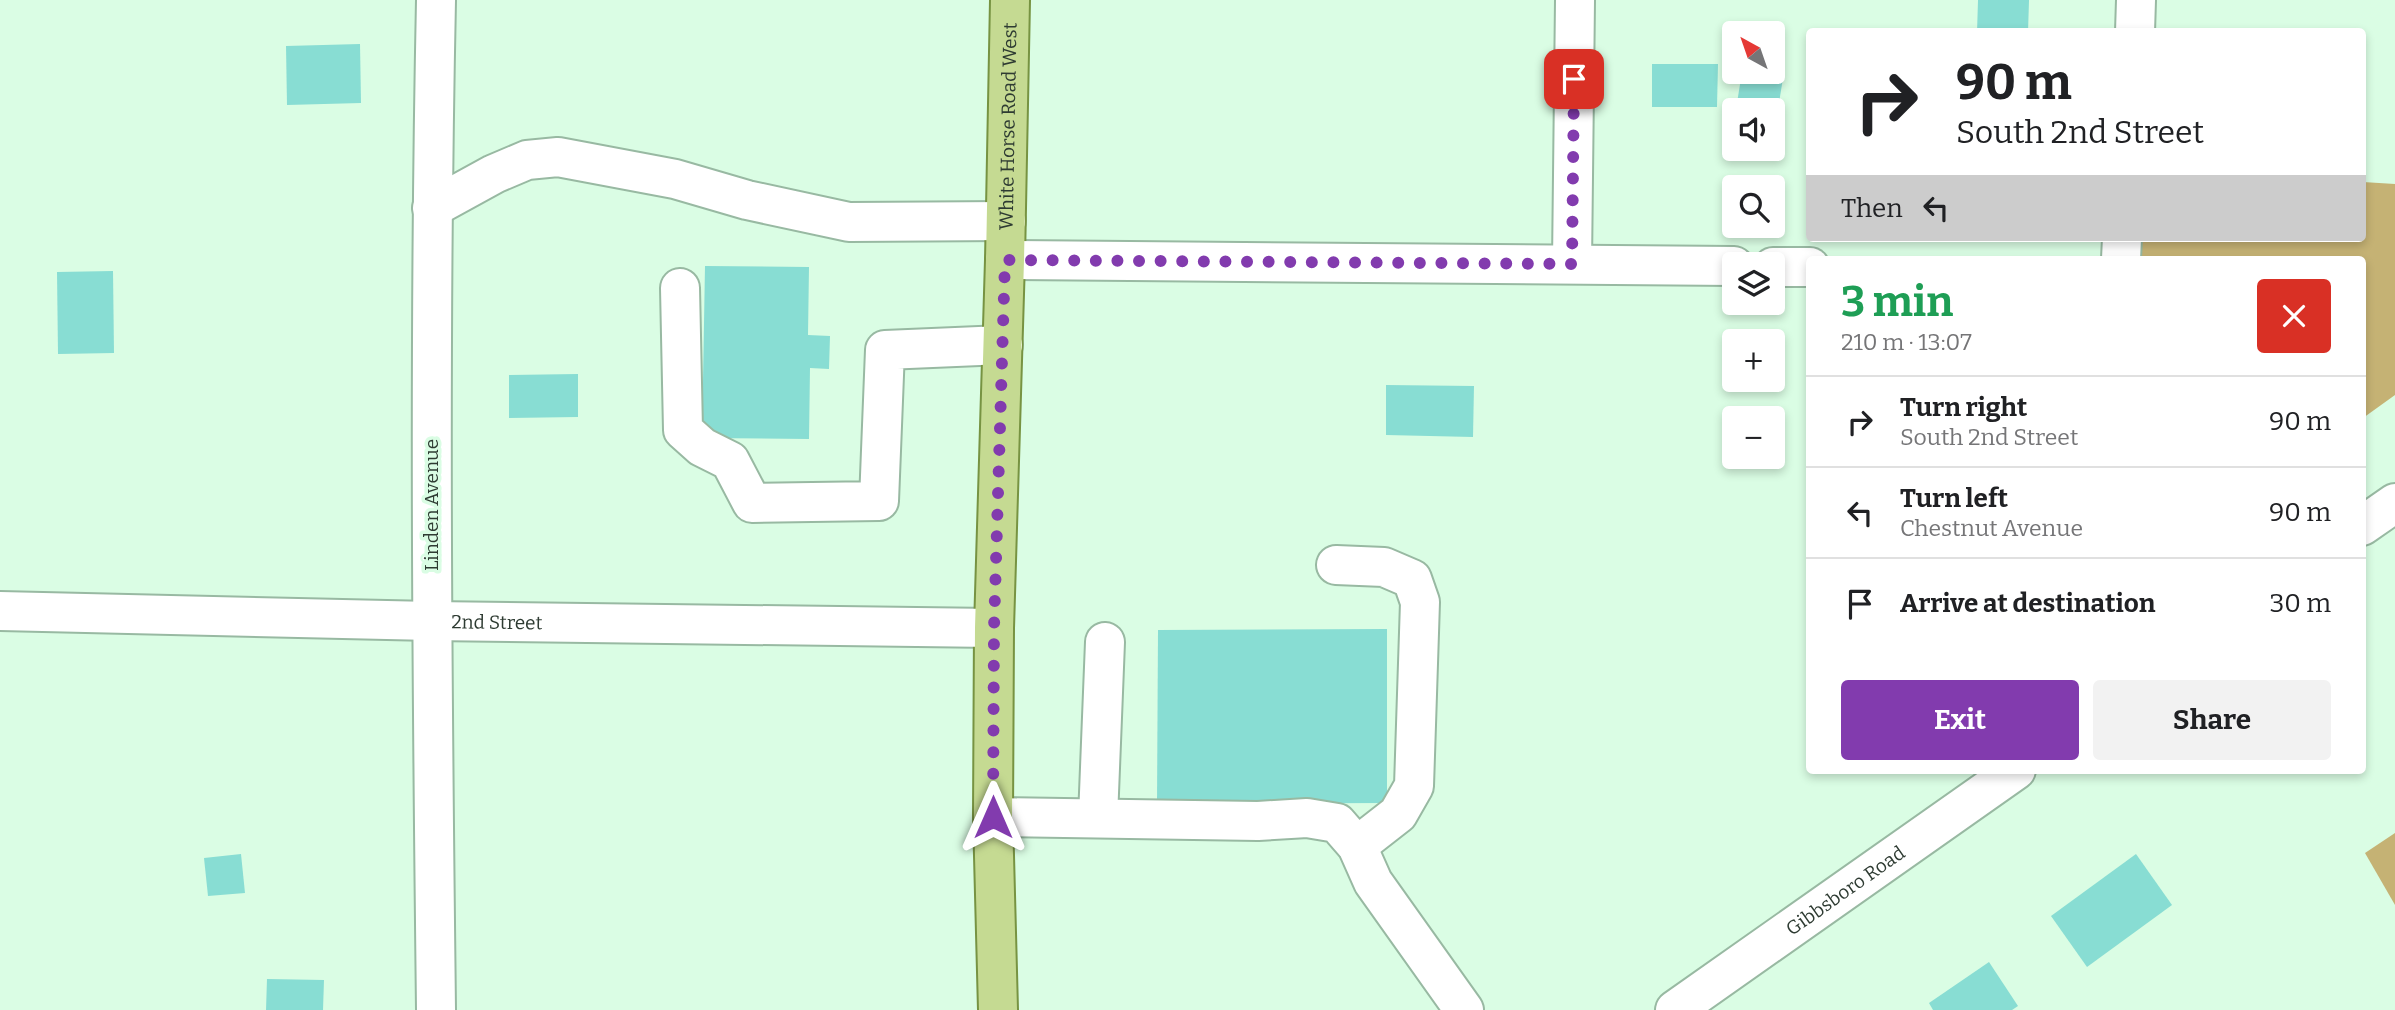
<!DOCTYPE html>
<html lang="en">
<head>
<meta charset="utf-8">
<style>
	body { margin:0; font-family:Bitter,serif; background:#f2f2f2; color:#202124; height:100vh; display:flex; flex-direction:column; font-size:26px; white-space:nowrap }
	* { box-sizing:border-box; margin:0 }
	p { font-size:23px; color:#757577 }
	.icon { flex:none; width:38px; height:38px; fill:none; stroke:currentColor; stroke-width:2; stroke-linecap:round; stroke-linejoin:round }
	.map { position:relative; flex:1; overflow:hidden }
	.details { position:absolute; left:1806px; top:256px; width:560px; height:518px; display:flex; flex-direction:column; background:#fff; border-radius:7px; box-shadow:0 4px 10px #0003 }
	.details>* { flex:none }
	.hud { position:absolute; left:1806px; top:28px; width:560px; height:214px; border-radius:7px; box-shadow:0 4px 10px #0003; background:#fff; color:#202124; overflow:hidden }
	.needle { width:46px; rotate:320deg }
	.tools { position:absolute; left:1722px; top:21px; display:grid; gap:14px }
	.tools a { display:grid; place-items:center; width:63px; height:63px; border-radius:7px; background:#fff; box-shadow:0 4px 10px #0003; font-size:35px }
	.pin { position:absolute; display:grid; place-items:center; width:60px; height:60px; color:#fff; margin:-30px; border-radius:14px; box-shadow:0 4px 10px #0006 }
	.me { position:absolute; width:77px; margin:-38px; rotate:0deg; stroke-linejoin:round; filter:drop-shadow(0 0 5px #0008) }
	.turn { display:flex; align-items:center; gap:24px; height:147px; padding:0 35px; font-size:32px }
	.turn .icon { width:91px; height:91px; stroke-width:2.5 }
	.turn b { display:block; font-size:49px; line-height:60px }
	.then { display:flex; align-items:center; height:66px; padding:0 35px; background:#0003; gap:14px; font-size:26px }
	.round { display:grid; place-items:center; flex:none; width:74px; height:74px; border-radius:7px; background:#f2f2f2 }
	.summary { display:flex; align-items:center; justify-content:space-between; height:119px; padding:0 35px }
	h1 { font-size:42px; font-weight:700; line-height:52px; color:#1e9e55 }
	.primary-button { display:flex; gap:14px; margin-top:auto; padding:14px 35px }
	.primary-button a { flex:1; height:80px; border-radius:7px; background:#823bae; color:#fff; font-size:28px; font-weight:700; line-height:80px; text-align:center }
	.primary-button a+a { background:#f2f2f2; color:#202124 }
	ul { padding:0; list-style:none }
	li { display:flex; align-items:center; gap:21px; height:91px; padding:0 35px; border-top:2px solid #e0e0e0 }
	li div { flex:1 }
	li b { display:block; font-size:26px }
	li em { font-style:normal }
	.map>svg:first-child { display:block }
	.forest { fill:#c5b274 }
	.building { fill:#88ddd3 }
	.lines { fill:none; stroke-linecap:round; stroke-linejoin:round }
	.minor-casing { stroke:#98b9a2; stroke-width:42 }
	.major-casing { stroke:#779342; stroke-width:42 }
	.minor { stroke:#fff; stroke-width:38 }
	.major { stroke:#c5da92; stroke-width:38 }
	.route { stroke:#823bae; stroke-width:12; stroke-dasharray:0 21.6 }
	.labels { text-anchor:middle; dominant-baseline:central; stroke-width:7; stroke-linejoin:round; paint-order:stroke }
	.street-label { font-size:19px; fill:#2e3b32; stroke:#dafde4 }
</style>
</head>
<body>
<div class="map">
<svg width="2395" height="1010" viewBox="0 0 2395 1010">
	<rect width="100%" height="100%" fill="#dafde4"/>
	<!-- forest -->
	<g class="forest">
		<polygon points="2363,182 2395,184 2395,395 2363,418 2362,259 2131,259 2129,238 2362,238"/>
		<polygon points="2395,833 2395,905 2365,853"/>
	</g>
	<!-- building -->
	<g class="building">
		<polygon points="1978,0 2029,0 2028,32 1977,32"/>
		<polygon points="360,44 361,103 287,105 286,46"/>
		<polygon points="1652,64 1718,64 1717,107 1652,107"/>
		<polygon points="1773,70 1784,72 1778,109 1737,103 1742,72"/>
		<polygon points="705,266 809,267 808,335 830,336 829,369 810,368 809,439 702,438"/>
		<polygon points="113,271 114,353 58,354 57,272"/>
		<polygon points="578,374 578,417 509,418 509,375"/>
		<polygon points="1386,385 1474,386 1473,437 1386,435"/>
		<polygon points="1387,629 1387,803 1157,804 1158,630"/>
		<polygon points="241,854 245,893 208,896 204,858"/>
		<polygon points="2136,854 2172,905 2087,967 2051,916"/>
		<polygon points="1989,962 2018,1006 2012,1010 1933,1010 1929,1003"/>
		<polygon points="267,979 324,980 323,1010 266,1010"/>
	</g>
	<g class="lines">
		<!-- minor casing -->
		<g class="minor-casing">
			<g id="minor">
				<polyline points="2135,32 2136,0"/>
				<polyline points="432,208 494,174 527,160 558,157 675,179 747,200 849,222 1006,221"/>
				<polyline points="2121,259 2122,238"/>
				<polyline points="1005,260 1734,266"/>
				<polyline points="1572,264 1575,0"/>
				<polyline points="1773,267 1810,267"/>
				<polyline points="680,288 683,430 702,447 730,461 752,503 879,501 885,350 1003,345"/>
				<polyline points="2362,526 2395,503"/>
				<polyline points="1336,565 1384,567 1412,579 1420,602 1414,786 1398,814 1357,846"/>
				<path id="s1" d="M0,611L431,621L994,628"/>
				<polyline points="993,817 1258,821 1307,818 1337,823 1357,846 1373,882 1464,1010"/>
				<polyline points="1098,818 1105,642"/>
				<path d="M436,1010C432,673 429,337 436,0"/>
				<path id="s2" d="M1675,1010L2016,770"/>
			</g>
		</g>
		<!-- major casing -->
		<g class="major-casing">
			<g id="major">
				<path id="s3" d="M998,1010L993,817L994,628L1005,260L1010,0"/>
			</g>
		</g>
		<!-- minor -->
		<use href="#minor" class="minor"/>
		<!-- major -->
		<use href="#major" class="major"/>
	</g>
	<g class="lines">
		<!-- route -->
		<polyline class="route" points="993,817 994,628 1005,260 1572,264 1574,79"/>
	</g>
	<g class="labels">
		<!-- street labels -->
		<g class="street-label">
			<text stroke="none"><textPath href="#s3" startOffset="884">White Horse Road West</textPath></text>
			<text transform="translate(431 505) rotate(-90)">Linden Avenue</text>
			<text stroke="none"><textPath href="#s1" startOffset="497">2nd Street</textPath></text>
			<text stroke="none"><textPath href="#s2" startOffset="208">Gibbsboro Road</textPath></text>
		</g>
	</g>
</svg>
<div class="tools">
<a><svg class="needle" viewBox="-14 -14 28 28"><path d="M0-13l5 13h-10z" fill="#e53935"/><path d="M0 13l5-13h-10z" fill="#757577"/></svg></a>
<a><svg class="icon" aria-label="sound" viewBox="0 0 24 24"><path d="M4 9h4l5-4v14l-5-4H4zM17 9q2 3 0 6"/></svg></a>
<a><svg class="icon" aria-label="search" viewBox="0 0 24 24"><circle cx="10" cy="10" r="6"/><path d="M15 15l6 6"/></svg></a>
<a><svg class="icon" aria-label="layers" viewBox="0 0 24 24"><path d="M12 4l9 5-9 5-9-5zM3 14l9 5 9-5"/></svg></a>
<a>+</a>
<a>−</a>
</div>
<div class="pin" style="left:1574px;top:79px;background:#d93025"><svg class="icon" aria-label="arrive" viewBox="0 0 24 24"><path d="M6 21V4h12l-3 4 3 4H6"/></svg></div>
<svg class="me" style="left:993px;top:817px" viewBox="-20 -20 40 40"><path d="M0-17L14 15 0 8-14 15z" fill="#823bae" stroke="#fff" stroke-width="4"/></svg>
<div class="hud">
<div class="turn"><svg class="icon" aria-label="right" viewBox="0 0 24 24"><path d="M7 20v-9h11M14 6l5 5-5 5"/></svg><div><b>90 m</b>South 2nd Street</div></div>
<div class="then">Then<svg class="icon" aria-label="left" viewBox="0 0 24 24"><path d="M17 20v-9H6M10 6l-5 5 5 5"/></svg></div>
</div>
<section class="details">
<div class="summary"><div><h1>3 min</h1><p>210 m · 13:07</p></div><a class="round" style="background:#d93025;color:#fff"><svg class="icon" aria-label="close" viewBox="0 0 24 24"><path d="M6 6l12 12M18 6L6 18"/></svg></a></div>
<ul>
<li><svg class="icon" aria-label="right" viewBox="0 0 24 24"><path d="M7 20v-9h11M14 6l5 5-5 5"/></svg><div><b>Turn right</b><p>South 2nd Street</p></div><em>90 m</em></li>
<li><svg class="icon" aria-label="left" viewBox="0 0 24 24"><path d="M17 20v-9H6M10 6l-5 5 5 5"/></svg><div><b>Turn left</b><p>Chestnut Avenue</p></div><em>90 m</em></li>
<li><svg class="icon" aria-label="arrive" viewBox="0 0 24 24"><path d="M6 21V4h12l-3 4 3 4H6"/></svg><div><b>Arrive at destination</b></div><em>30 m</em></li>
</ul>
<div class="primary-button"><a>Exit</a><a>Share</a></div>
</section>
</div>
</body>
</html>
